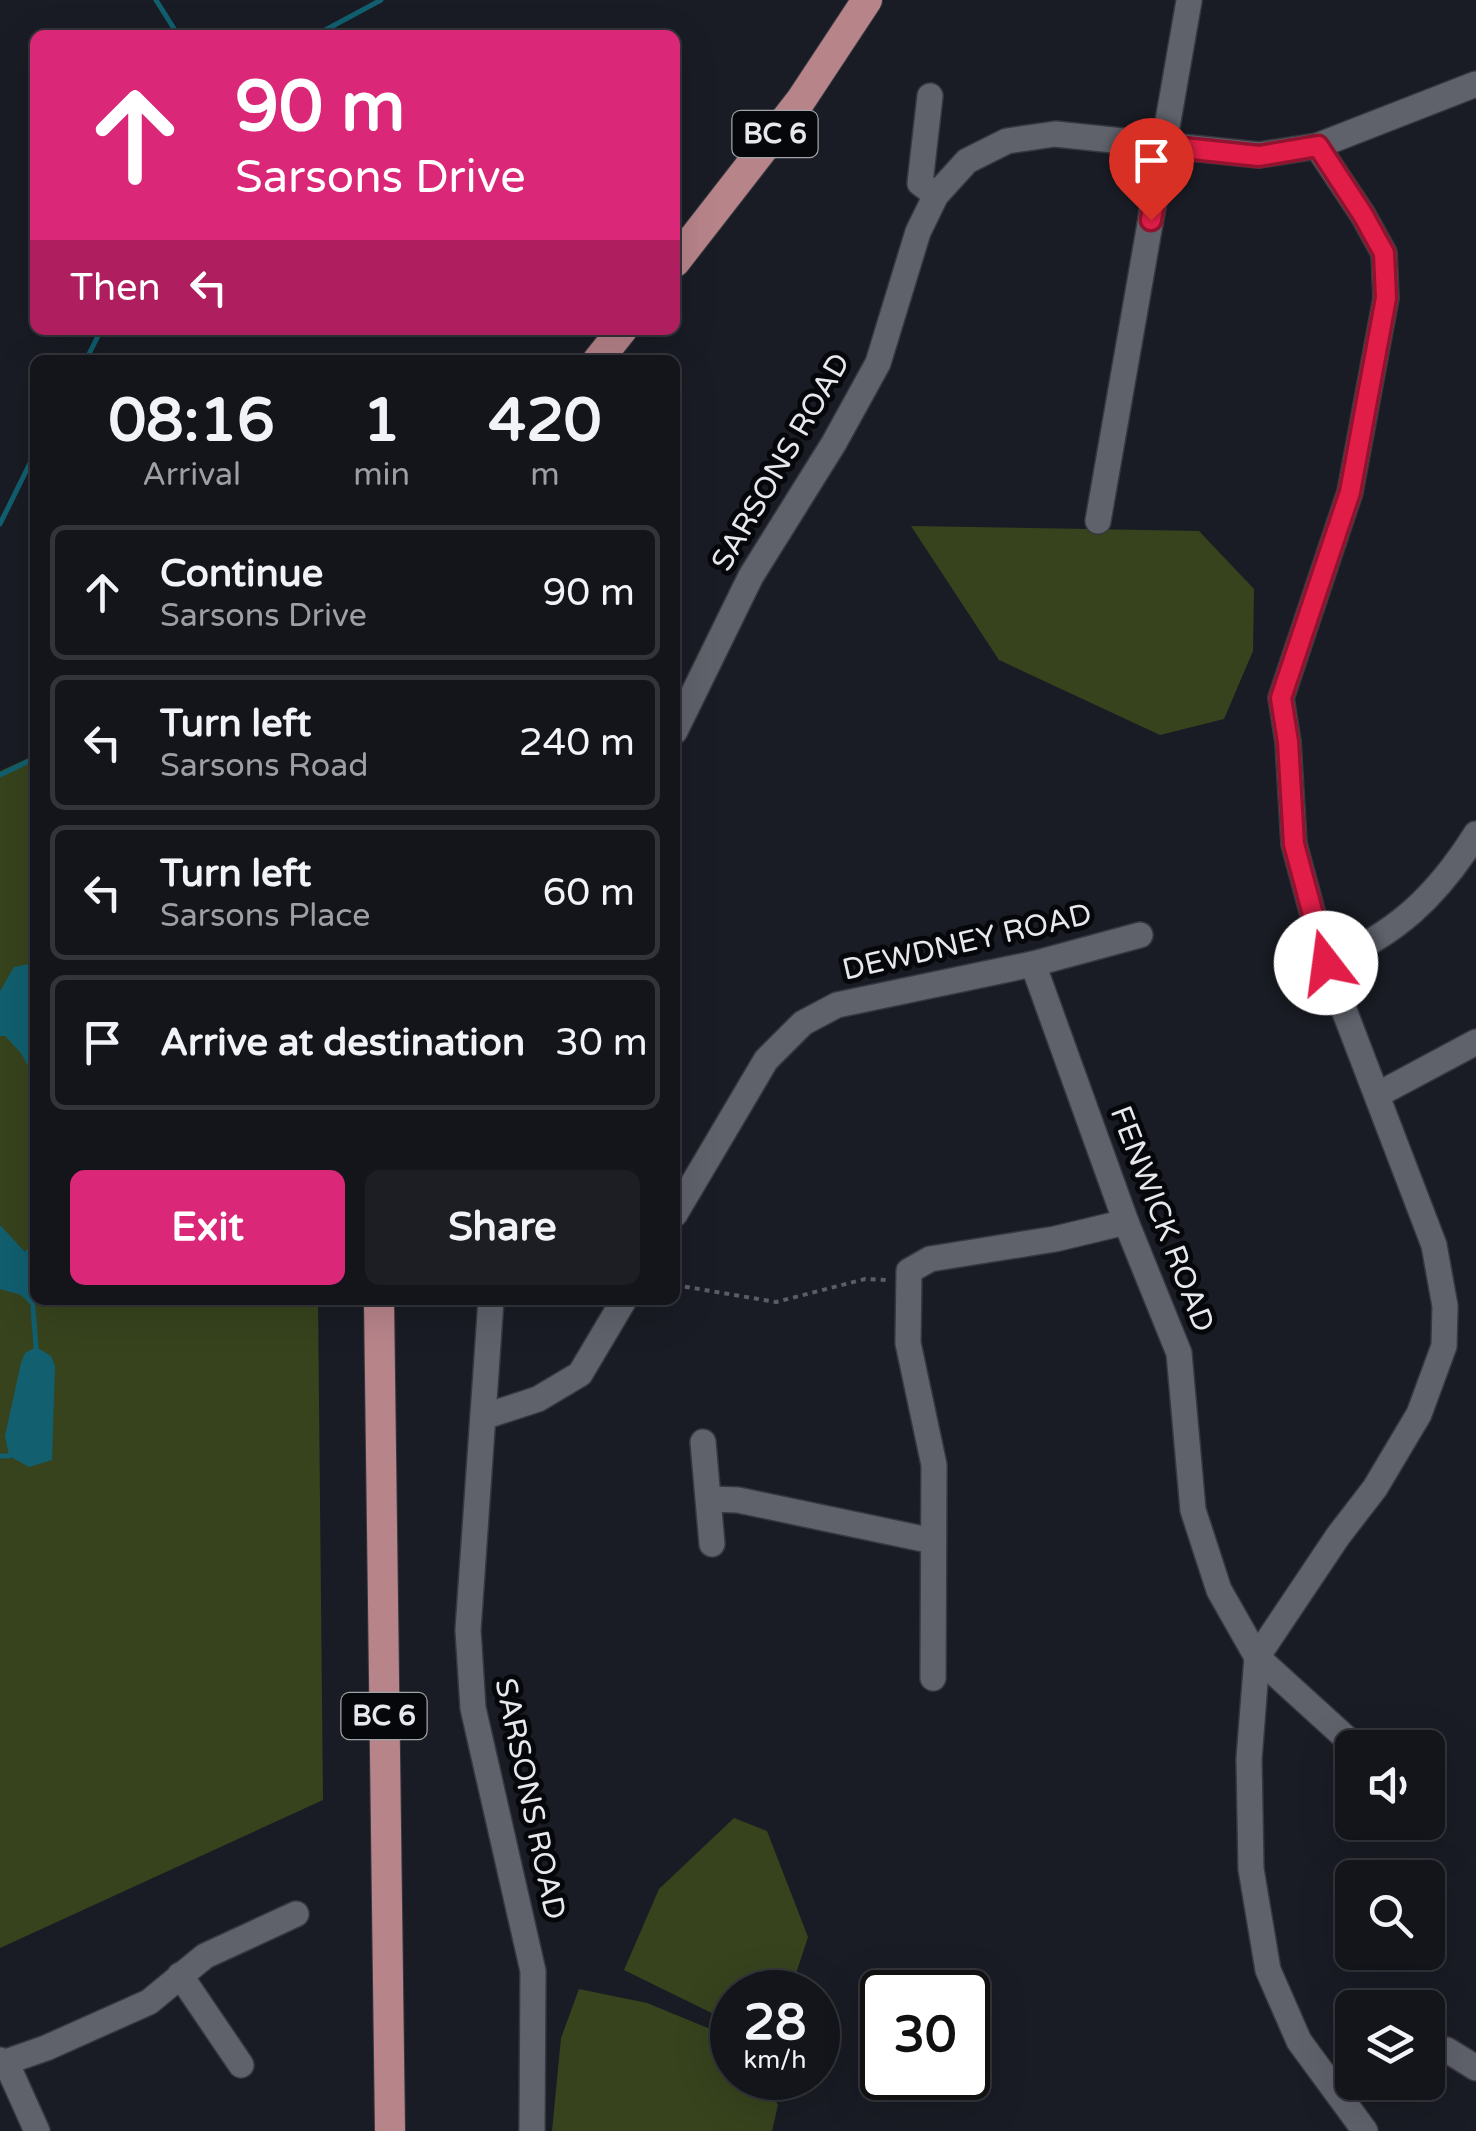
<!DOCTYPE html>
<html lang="en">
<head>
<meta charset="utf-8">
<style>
	body { margin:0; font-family:"Varela Round",sans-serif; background:#1c1e24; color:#f1f3f6; height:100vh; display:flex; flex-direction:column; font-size:38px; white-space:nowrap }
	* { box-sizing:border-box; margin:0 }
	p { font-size:32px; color:#9d9fa3 }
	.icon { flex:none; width:55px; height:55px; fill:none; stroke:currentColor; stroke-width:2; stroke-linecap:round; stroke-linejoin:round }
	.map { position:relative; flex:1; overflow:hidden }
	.details { position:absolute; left:30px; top:355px; width:650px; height:950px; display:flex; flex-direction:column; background:#13151b; border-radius:15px; box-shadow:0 10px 40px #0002,0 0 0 2px #32343a }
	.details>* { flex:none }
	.hud { position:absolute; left:30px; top:30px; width:650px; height:305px; border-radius:15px; box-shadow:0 10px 40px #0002,0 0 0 2px #32343a; background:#db2777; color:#fff; overflow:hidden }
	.controls { position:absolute; left:1335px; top:1730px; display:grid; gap:20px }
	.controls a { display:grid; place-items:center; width:110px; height:110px; border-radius:15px; background:#13151b; box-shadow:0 10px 40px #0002,0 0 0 2px #32343a; font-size:50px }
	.speed { position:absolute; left:710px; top:1970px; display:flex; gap:20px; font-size:50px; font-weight:700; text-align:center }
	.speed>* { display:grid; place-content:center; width:130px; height:130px; border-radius:50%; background:#13151b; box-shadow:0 10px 40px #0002,0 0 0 2px #32343a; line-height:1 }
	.speed small { font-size:25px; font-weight:400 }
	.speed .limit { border:5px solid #111; border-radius:15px; background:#fff; color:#111 }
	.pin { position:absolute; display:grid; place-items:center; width:85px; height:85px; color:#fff; margin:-102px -42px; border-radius:50% 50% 50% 0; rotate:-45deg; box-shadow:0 0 10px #0007 }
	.pin .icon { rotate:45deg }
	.me { position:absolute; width:110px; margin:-55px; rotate:345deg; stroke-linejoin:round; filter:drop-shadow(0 0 8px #0008) }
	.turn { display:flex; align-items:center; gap:35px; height:210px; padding:0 40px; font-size:45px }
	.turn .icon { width:130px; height:130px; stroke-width:2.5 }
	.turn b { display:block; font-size:70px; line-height:85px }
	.then { display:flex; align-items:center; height:95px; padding:0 40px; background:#0003; gap:20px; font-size:38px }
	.eta { display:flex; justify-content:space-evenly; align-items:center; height:170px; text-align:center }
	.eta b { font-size:60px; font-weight:700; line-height:70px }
	.primary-button { display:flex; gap:20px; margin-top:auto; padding:20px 40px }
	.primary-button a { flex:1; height:115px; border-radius:15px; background:#db2777; color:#fff; font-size:40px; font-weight:700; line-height:115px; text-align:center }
	.primary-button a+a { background:#1c1e24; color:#f1f3f6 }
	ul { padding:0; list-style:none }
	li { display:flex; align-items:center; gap:30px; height:135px; margin:0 20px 15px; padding:0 20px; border:5px solid #32343a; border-radius:15px }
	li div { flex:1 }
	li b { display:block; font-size:38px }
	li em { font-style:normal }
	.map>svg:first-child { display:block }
	.green { fill:#37431d }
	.water { fill:#115f6f }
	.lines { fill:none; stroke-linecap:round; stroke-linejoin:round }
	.stream { stroke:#115f6f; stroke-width:5 }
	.minor-casing { stroke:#36383e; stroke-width:28 }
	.major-casing { stroke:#36383e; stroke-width:32 }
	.path { stroke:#5a5d64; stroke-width:4; stroke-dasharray:5 5; stroke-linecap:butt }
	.minor { stroke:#5f626b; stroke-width:25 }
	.major { stroke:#b7848a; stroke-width:30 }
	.route-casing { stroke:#92132f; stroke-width:25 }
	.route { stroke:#e11d48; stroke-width:18 }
	.labels { text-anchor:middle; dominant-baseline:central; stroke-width:10; stroke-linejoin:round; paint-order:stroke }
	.shield { fill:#06070a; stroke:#a3a4a9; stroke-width:2.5 }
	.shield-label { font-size:28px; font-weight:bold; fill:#e6e8ed }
	.street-label { font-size:30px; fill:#e6e8ed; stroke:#06070a }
</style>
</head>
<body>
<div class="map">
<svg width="1476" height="2131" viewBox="0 0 1476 2131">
	<rect width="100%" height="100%" fill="#191c24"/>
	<!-- green -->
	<g class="green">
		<polygon points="911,526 1199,531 1254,589 1253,651 1224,719 1160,735 999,660"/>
		<polygon points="35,755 35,1300 318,1300 323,1800 0,1948 0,771"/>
		<polygon points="734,1818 767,1831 808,1937 790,1992 732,1992 732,2023 624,1970 659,1889"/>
		<polygon points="579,1989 647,2003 732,2038 732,2078 763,2078 778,2105 772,2131 552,2131 561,2038"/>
	</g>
	<!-- water -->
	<g class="water">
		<polygon points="29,964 35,970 35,1077 20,1052 5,1036 0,1036 0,991 14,967"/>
		<polygon points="0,1225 35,1263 35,1300 38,1300 33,1307 21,1295 0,1289"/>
		<polygon points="36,1347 51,1356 55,1366 52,1460 29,1467 9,1456 5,1436 21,1363 25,1353"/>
	</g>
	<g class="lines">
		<!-- stream -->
		<g class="stream">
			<polyline points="156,0 178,35"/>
			<polyline points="316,35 381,0"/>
			<polyline points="86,360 101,330"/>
			<polyline points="0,524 35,453"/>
			<polyline points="0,775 35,758"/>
			<polyline points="26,1254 35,1246"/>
			<polyline points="33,1307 36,1347"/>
			<polyline points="0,1456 9,1456"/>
		</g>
		<!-- minor casing -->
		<g class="minor-casing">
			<g id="minor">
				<polyline points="930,96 920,183 936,195"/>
				<polyline points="1317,146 1363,215 1384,253 1386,298 1350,492 1281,698 1288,742 1294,844 1326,963 1434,1245 1445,1306 1444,1346 1419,1414 1375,1488 1338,1536 1257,1657 1249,1759 1251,1869 1268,1970 1299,2041 1365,2131"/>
				<polyline points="1098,521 1189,1"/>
				<polyline points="675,731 751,576 834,443 878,363 918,232 936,195 967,161 1007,141 1055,134 1259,155 1317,146 1476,84"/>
				<path d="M1326,963C1395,936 1437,896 1476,834"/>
				<polyline points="1033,964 1126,1222 1179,1353 1193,1510 1219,1590 1257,1657 1357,1748"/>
				<polyline points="1377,1095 1476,1042"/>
				<polyline points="675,1214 766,1060 803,1023 837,1005 1033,964 1140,935"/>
				<polyline points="491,1300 468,1630 473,1708 533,1971 532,2131"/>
				<polyline points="483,1417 538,1399 580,1374 624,1300"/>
				<polyline points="703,1442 712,1544"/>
				<polyline points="710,1499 738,1500 933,1541"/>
				<polyline points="933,1678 934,1465 908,1343 909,1271 930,1259 1055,1239 1126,1222"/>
				<polyline points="180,1975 241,2065"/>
				<polyline points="1428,2051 1447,2050 1476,2068"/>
				<polyline points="0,2060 6,2062 46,2048 149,2002 205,1956 296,1914"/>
				<polyline points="6,2062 37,2131"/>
			</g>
		</g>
		<!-- major casing -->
		<g class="major-casing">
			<g id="major">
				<polyline points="675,262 801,100 867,0"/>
				<polyline points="598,360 622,330"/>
				<polyline points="379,1300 390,2131"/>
			</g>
		</g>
		<!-- path -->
		<polyline class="path" points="675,1285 776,1302 865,1279 887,1280"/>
		<!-- minor -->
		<use href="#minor" class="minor"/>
		<!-- major -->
		<use href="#major" class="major"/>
	</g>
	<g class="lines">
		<!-- route casing -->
		<g class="route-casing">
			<polyline id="route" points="1151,220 1164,146 1259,156 1318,146 1363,215 1384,253 1386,298 1350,492 1281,698 1288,742 1294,844 1326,963"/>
		</g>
		<!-- route -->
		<use href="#route" class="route"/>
	</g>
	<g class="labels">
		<!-- shield labels -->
		<g class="shield">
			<rect x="732.5" y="111" width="85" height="46" rx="8"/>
			<rect x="341.5" y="1693" width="85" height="46" rx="8"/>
		</g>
		<g class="shield-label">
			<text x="775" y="134">BC 6</text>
			<text x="384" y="1716">BC 6</text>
		</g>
		<!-- street labels -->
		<g class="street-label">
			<text transform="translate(781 462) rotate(-60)">SARSONS ROAD</text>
			<text transform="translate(967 942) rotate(-13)">DEWDNEY ROAD</text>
			<text transform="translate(1162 1219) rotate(69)">FENWICK ROAD</text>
			<text transform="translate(530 1799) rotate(78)">SARSONS ROAD</text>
		</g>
	</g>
</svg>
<div class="controls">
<a><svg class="icon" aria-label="sound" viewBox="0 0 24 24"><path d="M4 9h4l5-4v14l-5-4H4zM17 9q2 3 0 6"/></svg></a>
<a><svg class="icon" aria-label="search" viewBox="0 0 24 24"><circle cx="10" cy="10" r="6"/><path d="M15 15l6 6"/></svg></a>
<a><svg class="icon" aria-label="layers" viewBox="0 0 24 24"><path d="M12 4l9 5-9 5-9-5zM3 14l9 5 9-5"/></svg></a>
</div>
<div class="speed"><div>28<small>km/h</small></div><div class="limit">30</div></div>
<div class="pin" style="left:1151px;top:220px;background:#d93025"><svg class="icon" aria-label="arrive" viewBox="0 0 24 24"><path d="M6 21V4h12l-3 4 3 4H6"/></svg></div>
<svg class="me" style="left:1326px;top:963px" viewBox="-20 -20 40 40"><circle r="19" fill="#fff"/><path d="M0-13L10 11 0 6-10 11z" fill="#e11d48"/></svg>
<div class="hud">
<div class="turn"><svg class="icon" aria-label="ahead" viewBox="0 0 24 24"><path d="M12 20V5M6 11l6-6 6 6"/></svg><div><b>90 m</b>Sarsons Drive</div></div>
<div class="then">Then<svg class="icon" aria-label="left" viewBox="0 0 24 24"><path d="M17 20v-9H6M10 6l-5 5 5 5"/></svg></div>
</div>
<section class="details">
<div class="eta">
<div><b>08:16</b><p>Arrival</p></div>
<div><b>1</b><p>min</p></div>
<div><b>420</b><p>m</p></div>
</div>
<ul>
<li><svg class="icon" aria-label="ahead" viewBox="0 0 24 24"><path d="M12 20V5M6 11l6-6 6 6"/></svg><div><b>Continue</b><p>Sarsons Drive</p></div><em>90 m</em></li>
<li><svg class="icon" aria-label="left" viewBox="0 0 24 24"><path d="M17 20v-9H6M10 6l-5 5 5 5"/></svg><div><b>Turn left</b><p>Sarsons Road</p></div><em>240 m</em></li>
<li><svg class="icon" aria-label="left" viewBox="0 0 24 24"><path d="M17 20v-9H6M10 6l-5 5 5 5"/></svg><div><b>Turn left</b><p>Sarsons Place</p></div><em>60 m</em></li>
<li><svg class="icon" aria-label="arrive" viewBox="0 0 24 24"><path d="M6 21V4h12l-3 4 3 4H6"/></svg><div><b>Arrive at destination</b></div><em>30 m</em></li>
</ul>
<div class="primary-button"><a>Exit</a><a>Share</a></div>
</section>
</div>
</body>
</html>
